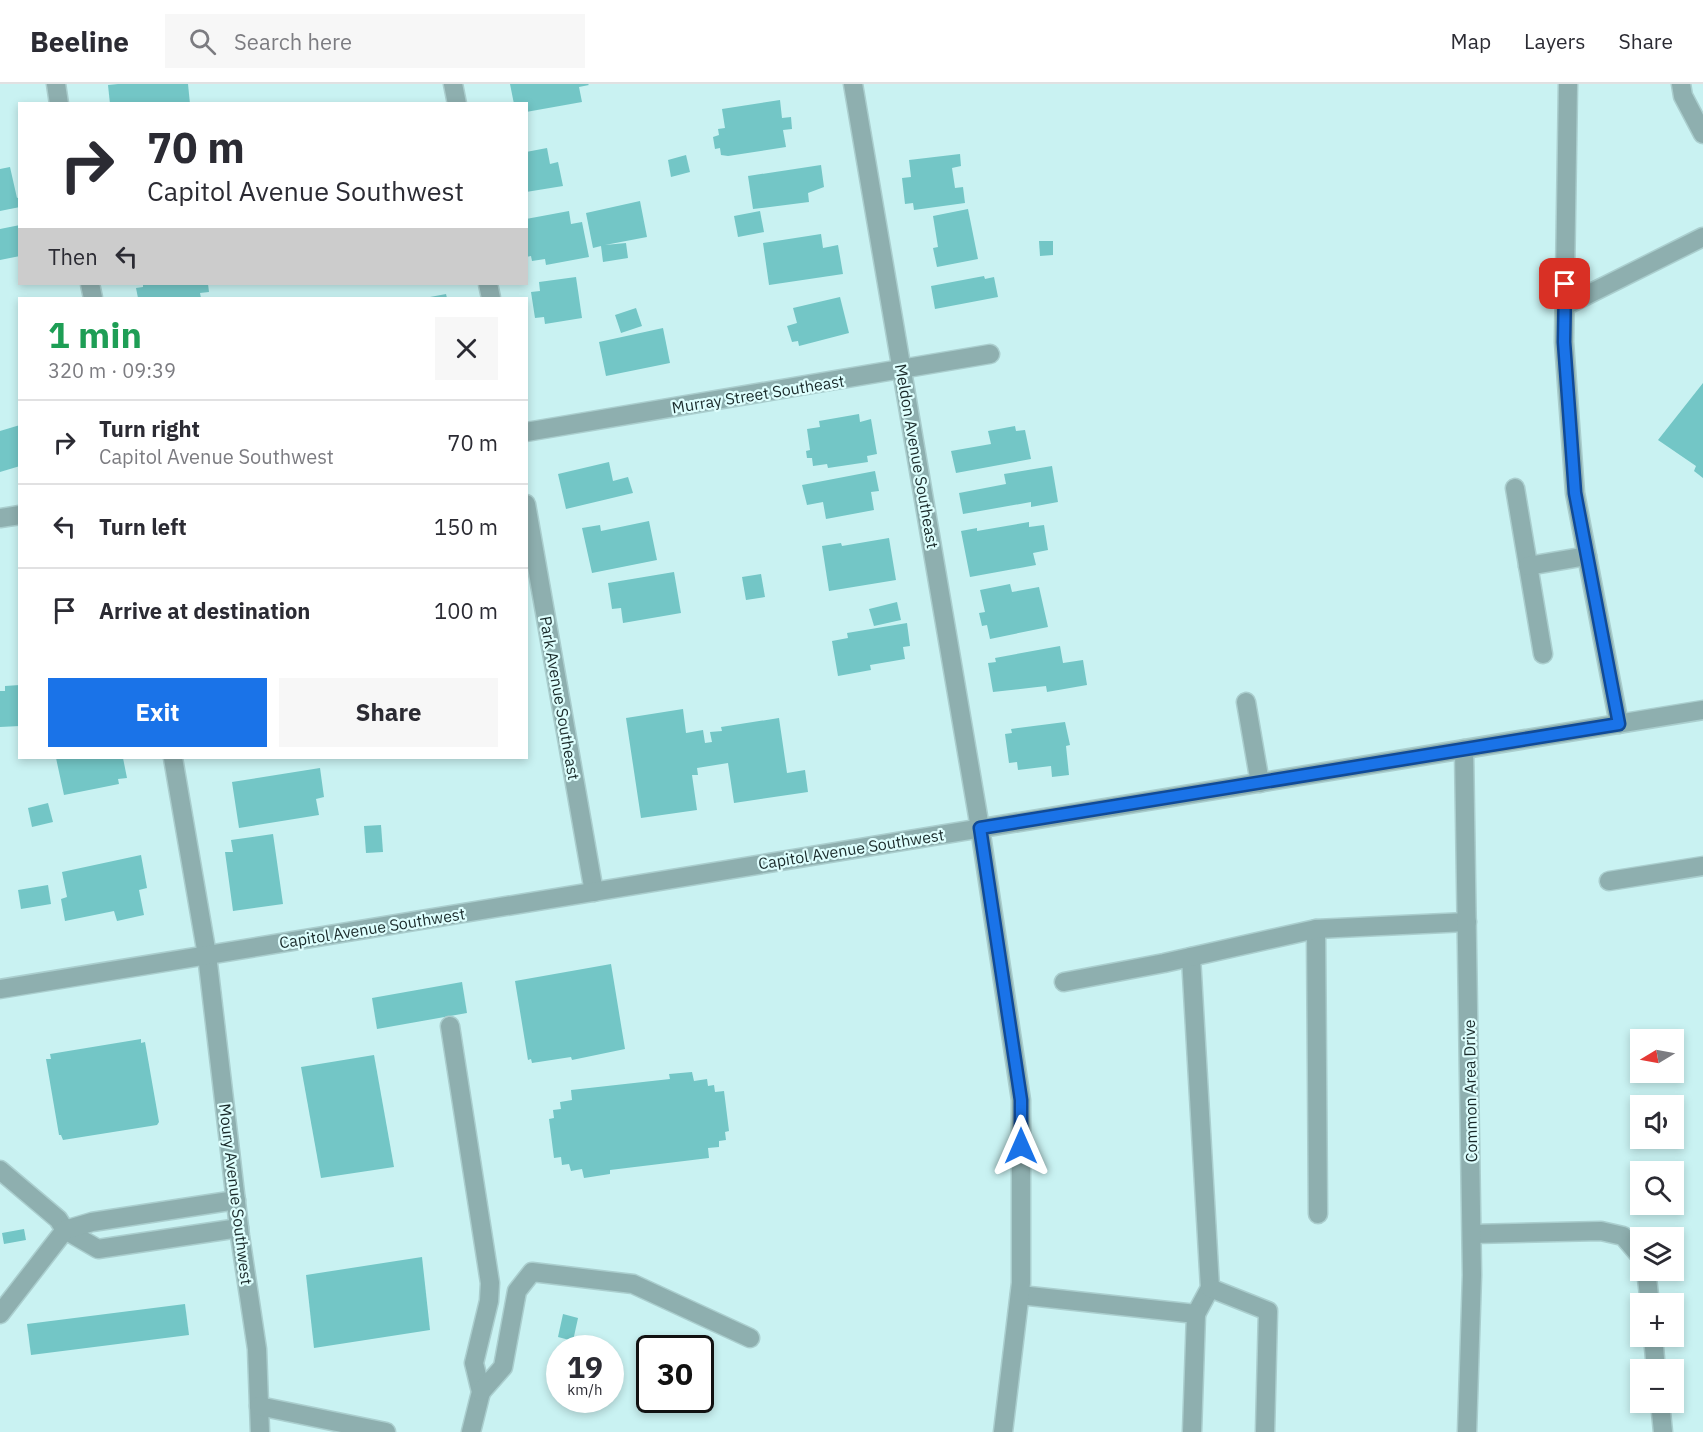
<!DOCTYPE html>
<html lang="en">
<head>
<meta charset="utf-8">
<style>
	body { margin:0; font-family:"IBM Plex Sans",sans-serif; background:#f7f7f7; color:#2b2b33; height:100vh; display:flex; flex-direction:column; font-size:22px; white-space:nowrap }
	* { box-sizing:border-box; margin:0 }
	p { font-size:20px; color:#7c7c81 }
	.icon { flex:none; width:33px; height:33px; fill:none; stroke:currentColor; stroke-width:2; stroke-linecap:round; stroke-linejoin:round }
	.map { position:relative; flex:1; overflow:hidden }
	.side { position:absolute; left:18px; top:213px; width:510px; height:462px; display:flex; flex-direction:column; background:#fff; border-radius:0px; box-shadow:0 3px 9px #0003 }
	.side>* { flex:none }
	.top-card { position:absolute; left:18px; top:18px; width:510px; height:183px; border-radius:0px; box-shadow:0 3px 9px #0003; background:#fff; color:#2b2b33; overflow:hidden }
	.needle { width:39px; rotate:260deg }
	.tools { position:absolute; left:1630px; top:945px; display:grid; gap:12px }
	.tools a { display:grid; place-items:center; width:54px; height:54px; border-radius:0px; background:#fff; box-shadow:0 3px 9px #0003; font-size:30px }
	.speed { position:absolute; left:546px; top:1251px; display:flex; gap:12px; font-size:30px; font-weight:700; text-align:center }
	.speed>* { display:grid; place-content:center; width:78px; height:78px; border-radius:50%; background:#fff; box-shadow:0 3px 9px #0003; line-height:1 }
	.speed small { font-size:15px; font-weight:400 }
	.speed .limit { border:3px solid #111; border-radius:9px; background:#fff; color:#111 }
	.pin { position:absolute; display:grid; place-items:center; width:51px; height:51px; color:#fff; margin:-26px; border-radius:12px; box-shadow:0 3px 9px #0006 }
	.me { position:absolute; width:66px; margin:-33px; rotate:0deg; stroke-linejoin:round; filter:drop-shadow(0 0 4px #0008) }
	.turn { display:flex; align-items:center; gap:21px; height:126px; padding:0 30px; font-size:27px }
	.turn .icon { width:78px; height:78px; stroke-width:2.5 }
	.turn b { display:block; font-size:42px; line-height:51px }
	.then { display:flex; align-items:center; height:57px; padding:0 30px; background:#0003; gap:12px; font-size:22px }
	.round { display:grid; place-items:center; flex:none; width:63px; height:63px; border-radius:0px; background:#f7f7f7 }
	.headline { display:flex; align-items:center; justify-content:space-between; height:102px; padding:0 30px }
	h1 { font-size:36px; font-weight:700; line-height:45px; color:#1e9e55 }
	.button { display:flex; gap:12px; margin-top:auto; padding:12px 30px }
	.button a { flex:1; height:69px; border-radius:0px; background:#1a73e8; color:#fff; font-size:24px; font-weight:700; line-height:69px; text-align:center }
	.button a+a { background:#f7f7f7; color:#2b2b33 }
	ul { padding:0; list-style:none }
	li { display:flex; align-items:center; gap:18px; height:84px; padding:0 30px; border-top:2px solid #e1e1e2 }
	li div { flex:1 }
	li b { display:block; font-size:22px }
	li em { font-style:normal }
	header { display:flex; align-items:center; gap:36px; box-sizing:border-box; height:84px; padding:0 30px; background:#fff; border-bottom:2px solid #e1e1e2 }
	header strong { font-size:28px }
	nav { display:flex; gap:33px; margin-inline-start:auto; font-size:21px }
	.search { width:420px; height:54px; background:#f7f7f7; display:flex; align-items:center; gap:15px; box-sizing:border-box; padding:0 21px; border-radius:0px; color:#7c7c81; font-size:22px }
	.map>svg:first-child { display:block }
	.building { fill:#73c6c6 }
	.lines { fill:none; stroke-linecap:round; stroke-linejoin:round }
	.lane-casing { stroke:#aacece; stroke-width:21 }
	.street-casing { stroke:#aacece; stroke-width:21 }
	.lane { stroke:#8eafaf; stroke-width:18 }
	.street { stroke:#8eafaf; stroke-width:18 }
	.route-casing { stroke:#114b97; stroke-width:15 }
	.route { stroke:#1a73e8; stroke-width:10 }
	.labels { text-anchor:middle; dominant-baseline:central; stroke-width:4.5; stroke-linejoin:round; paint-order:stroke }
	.street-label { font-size:16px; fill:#1a2a2a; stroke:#ddfefd }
</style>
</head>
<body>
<header>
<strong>Beeline</strong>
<div class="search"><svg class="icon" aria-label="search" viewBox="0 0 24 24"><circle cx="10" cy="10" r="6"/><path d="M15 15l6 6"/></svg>Search here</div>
<nav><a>Map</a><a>Layers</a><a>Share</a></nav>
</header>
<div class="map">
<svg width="1703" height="1348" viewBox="0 0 1703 1348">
	<rect width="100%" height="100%" fill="#c9f2f2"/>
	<!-- building -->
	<g class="building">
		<polygon points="118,0 188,0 190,20 110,20 108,1"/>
		<polygon points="510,0 588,0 589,1 579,3 582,18 526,28 526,20 514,20"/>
		<polygon points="780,16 782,34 791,33 792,45 783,46 786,63 728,72 721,71 720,64 715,65 713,53 719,51 718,45 725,44 722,25"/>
		<polygon points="547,64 550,80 558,78 563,102 526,108 526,68"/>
		<polygon points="960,70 961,82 952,84 955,104 963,103 965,119 914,126 913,119 905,120 902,94 911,93 909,76"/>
		<polygon points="686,71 690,88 671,93 668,76"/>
		<polygon points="821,81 824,103 808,109 809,118 753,125 748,92"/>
		<polygon points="10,83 17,114 20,113 20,123 0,127 0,85"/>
		<polygon points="640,117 647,153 605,161 626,159 628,174 603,178 601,162 593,164 586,129"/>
		<polygon points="968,125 978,175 937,183 933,164 938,163 933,132"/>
		<polygon points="569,127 571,140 582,138 589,173 546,181 545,175 532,177 531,172 526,173 526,135"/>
		<polygon points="760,127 764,148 738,153 734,132"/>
		<polygon points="20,141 20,172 0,176 0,145"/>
		<polygon points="821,150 823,164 838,161 843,190 769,201 763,159"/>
		<polygon points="1039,157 1053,157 1053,171 1040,172"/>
		<polygon points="984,192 985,195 994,193 998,213 935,225 931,202"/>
		<polygon points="576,193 582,234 545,240 544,233 535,234 531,208 540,207 539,198"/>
		<polygon points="143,200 208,200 209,208 200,209 201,214 138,214 136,204 143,203"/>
		<polygon points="446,210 447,214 430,214 430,213"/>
		<polygon points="840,213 849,249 799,262 798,257 792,258 787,242 797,239 793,224"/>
		<polygon points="636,224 642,242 621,249 615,231"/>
		<polygon points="663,244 670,279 606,292 599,258"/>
		<polygon points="1703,299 1703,394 1694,387 1696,382 1658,356"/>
		<polygon points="859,330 860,338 871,335 877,370 867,372 868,378 828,384 827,380 813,382 812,374 807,374 806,367 810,366 807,345 820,343 819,337"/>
		<polygon points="20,341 20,382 0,388 0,347"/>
		<polygon points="1015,342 1016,347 1025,346 1031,375 956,389 951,367 991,360 988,347"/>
		<polygon points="609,378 613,397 628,393 633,409 566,425 558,390"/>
		<polygon points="1052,382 1058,418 1031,423 1031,418 963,430 959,409 1006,400 1004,390"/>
		<polygon points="875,387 879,407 871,408 874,426 826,435 823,418 807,421 802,401"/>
		<polygon points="649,437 657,476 592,489 582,444 600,441 601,447"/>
		<polygon points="1029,438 1029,443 1044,441 1048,466 1033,469 1036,481 970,493 961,447 977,444 977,447"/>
		<polygon points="889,454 896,496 829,507 822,462 841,459 842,462"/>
		<polygon points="674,488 681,529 623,539 621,524 612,525 608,499"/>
		<polygon points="761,490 765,513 746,516 742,493"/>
		<polygon points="1010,500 1012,508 1039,503 1048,543 990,555 987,541 982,542 979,529 985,528 980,506"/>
		<polygon points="897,518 901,536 874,542 869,525"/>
		<polygon points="907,539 910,562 903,563 905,575 870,581 871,586 838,592 832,557 848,554 847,549"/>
		<polygon points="1060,562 1063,579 1083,576 1087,601 1047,608 1046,602 993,608 988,579 996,578 995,574"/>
		<polygon points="20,601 20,642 0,643 0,607 5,607 5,602"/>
		<polygon points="683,625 686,649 703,646 705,659 712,658 710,648 722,647 721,643 779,634 787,689 805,686 808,708 734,719 728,679 697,684 698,691 692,691 697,726 641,734 626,634"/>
		<polygon points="1065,638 1070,661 1066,662 1069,691 1052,693 1051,682 1018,686 1017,678 1009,679 1005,650 1012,649 1011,645"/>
		<polygon points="56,674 123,674 127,694 118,695 119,700 64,711"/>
		<polygon points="320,684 324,713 316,715 319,731 239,744 232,698"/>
		<polygon points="48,719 53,738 32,743 28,724"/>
		<polygon points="381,741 383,768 366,769 364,742"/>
		<polygon points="273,750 283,820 233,827 225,768 233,768 231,756"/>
		<polygon points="141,771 147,804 139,806 144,831 117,837 114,827 65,837 61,815 67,813 62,788"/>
		<polygon points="48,801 51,820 21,825 18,806"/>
		<polygon points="611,880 625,965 572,976 571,973 532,979 531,975 528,976 515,897"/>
		<polygon points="462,898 467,929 377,945 372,914"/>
		<polygon points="141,955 141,959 145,958 159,1038 157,1041 63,1056 61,1051 59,1051 46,975 51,975 50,970"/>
		<polygon points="374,971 394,1083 321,1094 301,983"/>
		<polygon points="692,988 694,997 707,995 708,1002 714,1001 715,1008 724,1007 729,1047 725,1048 726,1056 719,1057 719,1063 708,1064 709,1074 610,1086 610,1090 584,1094 582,1085 571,1087 569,1080 562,1081 561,1073 554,1074 549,1035 554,1034 553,1026 561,1025 560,1018 572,1016 571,1006 670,995 669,990"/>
		<polygon points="24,1145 26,1156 4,1160 2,1149"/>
		<polygon points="422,1173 430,1246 314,1264 306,1191"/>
		<polygon points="185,1220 189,1251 31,1271 27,1240"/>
		<polygon points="563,1230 578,1234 573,1257 558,1253"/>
	</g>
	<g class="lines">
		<!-- lane casing -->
		<g class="lane-casing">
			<g id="lane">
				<polyline points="1568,0 1564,258 1575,409 1619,640"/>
				<polyline points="1681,0 1683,12 1703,50"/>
				<polyline points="1565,222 1703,153"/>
				<polyline points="1515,404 1543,570"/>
				<polyline points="1528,482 1587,472"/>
				<polyline points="1246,618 1260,699"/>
				<polyline points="1316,845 1318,1130"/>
				<polyline points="1191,873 1210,1204 1196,1230"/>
				<polyline points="1064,898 1164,879 1316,845 1467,838"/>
				<polyline points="1472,1150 1601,1147 1623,1152 1641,1173"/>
				<polyline points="1646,1186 1650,1220"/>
				<polyline points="1210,1204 1268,1227 1265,1348"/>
				<polyline points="1020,1211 1196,1230 1192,1348"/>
				<polyline points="1653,1252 1656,1286"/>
				<polyline points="1660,1318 1663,1348"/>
			</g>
		</g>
		<!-- street casing -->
		<g class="street-casing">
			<g id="street">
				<polyline points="56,0 59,20"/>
				<polyline points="453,0 457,20"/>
				<polyline points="853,0 980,744 1021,1016 1021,1199 1003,1348"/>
				<polyline points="90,200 93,214"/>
				<polyline points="488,200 491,214"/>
				<polyline points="526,348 990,270"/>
				<polyline points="526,420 594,808"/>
				<polyline points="0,434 20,431"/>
				<polyline points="1464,665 1472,1191 1467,1348"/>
				<polyline points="173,674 207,871 240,1152 257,1265 260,1348"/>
				<polyline points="1609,797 1703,782"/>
				<polyline points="0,905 1703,626"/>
				<polyline points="450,942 490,1199 489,1217 474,1279 481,1308 471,1348"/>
				<polyline points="0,1086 58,1135 65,1146 98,1165 239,1144"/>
				<polyline points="0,1230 65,1146 92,1138 236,1116"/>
				<polyline points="481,1308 503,1283 517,1207 532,1188 633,1200 750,1254"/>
				<polyline points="259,1322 386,1348"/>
			</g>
		</g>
		<!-- lane -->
		<use href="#lane" class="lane"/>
		<!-- street -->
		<use href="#street" class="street"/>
	</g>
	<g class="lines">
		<!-- route casing -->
		<g class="route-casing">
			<polyline id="route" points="1021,1062 1021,1016 980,744 1619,640 1575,409 1564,258 1565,200"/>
		</g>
		<!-- route -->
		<use href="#route" class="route"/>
	</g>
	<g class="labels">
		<!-- street labels -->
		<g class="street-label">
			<text transform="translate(758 310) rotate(-9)">Murray Street Southeast</text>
			<text transform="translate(917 372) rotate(80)">Meldon Avenue Southeast</text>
			<text transform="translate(560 614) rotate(80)">Park Avenue Southeast</text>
			<text transform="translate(851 765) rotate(-9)">Capitol Avenue Southwest</text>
			<text transform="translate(372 844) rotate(-9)">Capitol Avenue Southwest</text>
			<text transform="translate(1470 1007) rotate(-91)">Common Area Drive</text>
			<text transform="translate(236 1110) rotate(83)">Moury Avenue Southwest</text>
		</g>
	</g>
</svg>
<div class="tools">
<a><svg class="needle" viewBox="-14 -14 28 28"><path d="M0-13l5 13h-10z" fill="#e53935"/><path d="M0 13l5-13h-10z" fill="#7c7c81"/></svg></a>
<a><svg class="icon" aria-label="sound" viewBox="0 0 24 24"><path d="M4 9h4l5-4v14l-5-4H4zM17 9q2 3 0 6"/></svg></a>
<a><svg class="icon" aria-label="search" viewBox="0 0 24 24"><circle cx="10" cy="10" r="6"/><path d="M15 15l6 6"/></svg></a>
<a><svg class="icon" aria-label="layers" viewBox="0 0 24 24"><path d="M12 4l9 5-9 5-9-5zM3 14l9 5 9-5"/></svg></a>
<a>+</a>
<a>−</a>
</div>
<div class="speed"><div>19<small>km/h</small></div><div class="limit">30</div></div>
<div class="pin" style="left:1565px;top:200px;background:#d93025"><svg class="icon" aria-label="arrive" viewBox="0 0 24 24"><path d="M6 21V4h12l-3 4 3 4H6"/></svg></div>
<svg class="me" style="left:1021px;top:1062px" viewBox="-20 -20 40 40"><path d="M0-17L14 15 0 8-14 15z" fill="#1a73e8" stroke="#fff" stroke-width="4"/></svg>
<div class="top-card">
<div class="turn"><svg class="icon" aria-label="right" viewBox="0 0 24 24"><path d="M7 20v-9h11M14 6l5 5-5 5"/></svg><div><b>70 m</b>Capitol Avenue Southwest</div></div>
<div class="then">Then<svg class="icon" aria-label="left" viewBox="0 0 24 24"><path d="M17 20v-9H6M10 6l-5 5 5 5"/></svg></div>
</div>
<section class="side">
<div class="headline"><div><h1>1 min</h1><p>320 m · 09:39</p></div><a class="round"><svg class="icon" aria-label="close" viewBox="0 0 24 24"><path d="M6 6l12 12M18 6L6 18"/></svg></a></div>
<ul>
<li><svg class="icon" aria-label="right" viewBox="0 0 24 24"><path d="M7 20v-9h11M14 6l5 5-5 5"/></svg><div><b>Turn right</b><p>Capitol Avenue Southwest</p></div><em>70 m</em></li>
<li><svg class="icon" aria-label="left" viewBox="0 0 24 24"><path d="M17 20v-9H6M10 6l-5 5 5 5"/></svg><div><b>Turn left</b></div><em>150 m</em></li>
<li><svg class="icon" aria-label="arrive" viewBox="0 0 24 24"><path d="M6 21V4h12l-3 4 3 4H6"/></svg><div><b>Arrive at destination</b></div><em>100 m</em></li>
</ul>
<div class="button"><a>Exit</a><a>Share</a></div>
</section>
</div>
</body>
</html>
